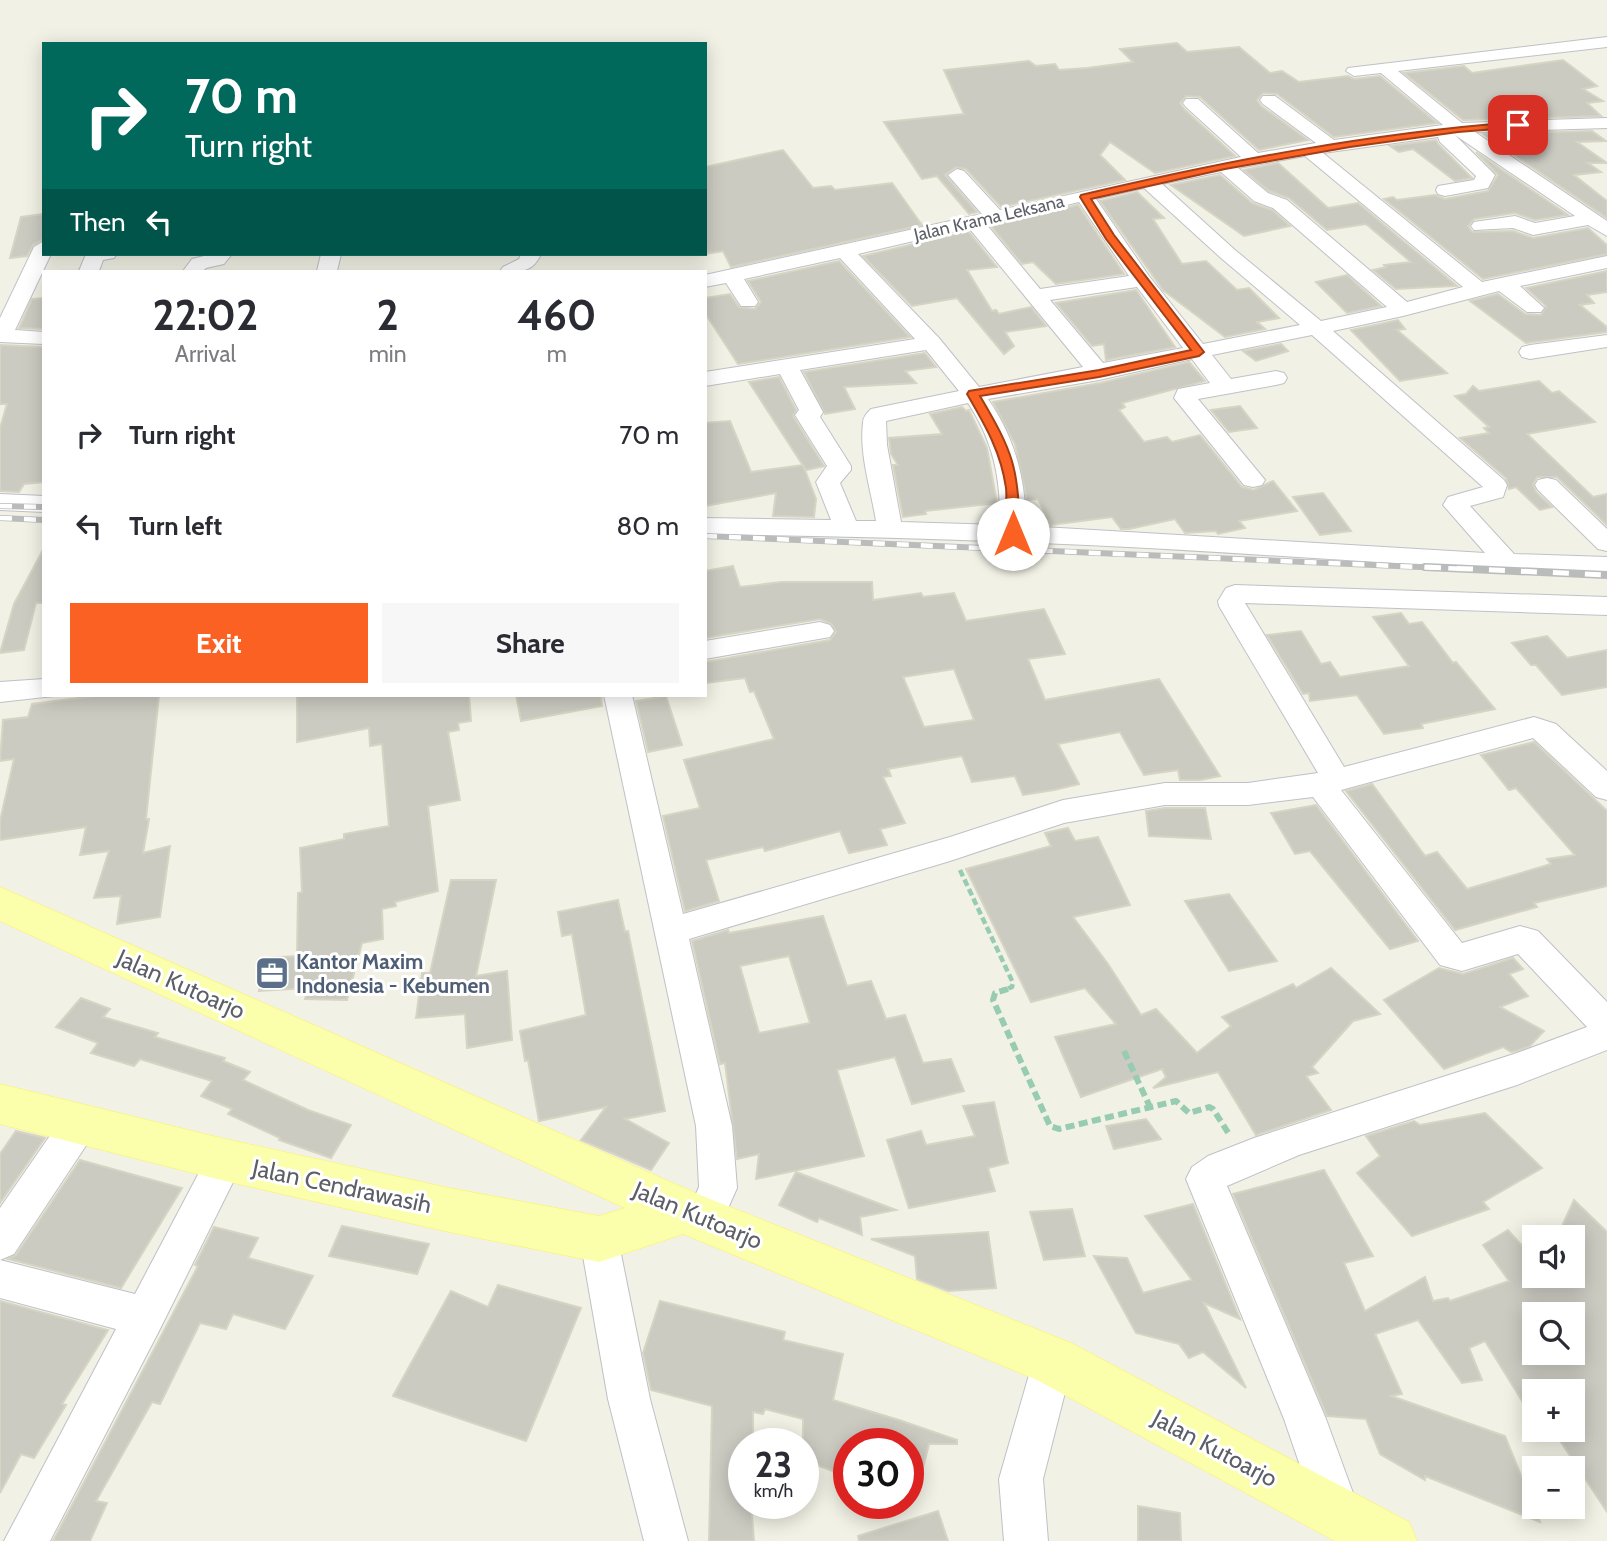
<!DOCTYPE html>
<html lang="en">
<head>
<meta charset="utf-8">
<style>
	body { margin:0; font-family:Cabin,sans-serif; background:#f7f7f7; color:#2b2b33; height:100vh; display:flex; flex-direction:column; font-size:26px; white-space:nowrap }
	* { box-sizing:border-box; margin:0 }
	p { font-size:23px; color:#7c7c81 }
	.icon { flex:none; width:38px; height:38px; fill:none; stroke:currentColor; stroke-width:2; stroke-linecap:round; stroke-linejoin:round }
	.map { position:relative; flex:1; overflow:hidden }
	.drawer { position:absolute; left:42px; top:270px; width:665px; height:427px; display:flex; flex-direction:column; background:#fff; border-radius:0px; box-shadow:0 4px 18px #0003 }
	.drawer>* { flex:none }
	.hud { position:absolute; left:42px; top:42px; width:665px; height:214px; border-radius:0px; box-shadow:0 4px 18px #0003; background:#00695c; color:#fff; overflow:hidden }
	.controls { position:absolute; left:1522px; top:1225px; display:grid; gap:14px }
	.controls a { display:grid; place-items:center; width:63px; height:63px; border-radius:0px; background:#fff; box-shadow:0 4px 18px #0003; font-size:35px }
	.speed { position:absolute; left:728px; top:1428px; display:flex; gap:14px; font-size:35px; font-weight:700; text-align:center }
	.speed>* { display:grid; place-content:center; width:91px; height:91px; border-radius:50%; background:#fff; box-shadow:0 4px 18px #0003; line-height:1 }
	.speed small { font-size:18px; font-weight:400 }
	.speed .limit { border:10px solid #d22; background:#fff; color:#111 }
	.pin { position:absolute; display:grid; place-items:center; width:60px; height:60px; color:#fff; margin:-30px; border-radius:14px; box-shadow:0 4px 10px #0006 }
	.me { position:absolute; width:77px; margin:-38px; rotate:0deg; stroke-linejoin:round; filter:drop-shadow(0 0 5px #0008) }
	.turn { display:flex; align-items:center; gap:24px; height:147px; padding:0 28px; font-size:32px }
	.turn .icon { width:91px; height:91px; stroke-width:2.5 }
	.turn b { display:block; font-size:49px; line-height:60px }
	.then { display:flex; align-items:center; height:66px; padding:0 28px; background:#0003; gap:14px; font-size:26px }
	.eta { display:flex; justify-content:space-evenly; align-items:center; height:119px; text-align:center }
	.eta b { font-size:42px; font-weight:700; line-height:49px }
	.primary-button { display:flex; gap:14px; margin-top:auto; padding:14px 28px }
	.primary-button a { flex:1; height:80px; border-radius:0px; background:#fa6122; color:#fff; font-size:28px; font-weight:700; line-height:80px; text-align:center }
	.primary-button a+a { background:#f7f7f7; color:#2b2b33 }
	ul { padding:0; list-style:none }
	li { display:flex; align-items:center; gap:21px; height:91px; padding:0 28px }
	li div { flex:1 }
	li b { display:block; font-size:26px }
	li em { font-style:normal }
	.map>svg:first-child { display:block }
	.building { fill:#cccbc2; stroke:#d6d4c3; stroke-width:2; fill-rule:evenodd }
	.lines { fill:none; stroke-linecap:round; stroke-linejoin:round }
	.minor-casing { stroke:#bfc1c7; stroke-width:2 }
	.major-casing { stroke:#fff350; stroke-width:1 }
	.path-far1 { stroke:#97ccb2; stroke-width:4.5; stroke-dasharray:7 3.5; stroke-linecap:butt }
	.path { stroke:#97ccb2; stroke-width:6; stroke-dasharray:9 4.5; stroke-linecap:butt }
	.minor { fill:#fff; fill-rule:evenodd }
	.major { fill:#fbffac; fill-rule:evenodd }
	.rail-far1-casing { stroke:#babbbb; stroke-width:6 }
	.rail-casing { stroke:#babbbb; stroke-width:8 }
	.rail-far1 { stroke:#fff; stroke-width:4.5; stroke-dasharray:12; stroke-linecap:butt }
	.rail { stroke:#fff; stroke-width:5; stroke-dasharray:16; stroke-linecap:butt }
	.route { fill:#fa6122; stroke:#a23f16; stroke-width:2 }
	.labels { text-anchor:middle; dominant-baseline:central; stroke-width:6; stroke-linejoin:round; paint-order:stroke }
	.far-street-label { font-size:18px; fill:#5d5f67; stroke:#fff }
	.service-label { font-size:21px; font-weight:bold; fill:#4e5e75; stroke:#fff; text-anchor:start }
	.near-street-label { font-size:24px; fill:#5d5f67; stroke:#fff }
</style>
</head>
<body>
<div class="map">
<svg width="1607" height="1541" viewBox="0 0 1607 1541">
	<rect width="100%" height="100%" fill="#f1f1e5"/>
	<!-- building -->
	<g class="building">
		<polygon points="1177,43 1187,52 1239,47 1270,73 1282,71 1299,82 1348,76 1354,79 1380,76 1437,123 1334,137 1277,94 1263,93 1257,100 1261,106 1308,140 1259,150 1200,97 1186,96 1180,103 1184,109 1235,156 1155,173 1110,142 1100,155 1125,180 1001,207 966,169 956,167 945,175 977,212 969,214 937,176 922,179 884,122 964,114 944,70 1029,61 1036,66 1055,64 1059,70 1087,68 1133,62 1120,49"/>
		<polygon points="1563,60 1597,86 1583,89 1603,101 1587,103 1601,116 1463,120 1404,73 1464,66 1472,73"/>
		<polygon points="1592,131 1606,141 1577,142 1607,163 1588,163 1601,172 1574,175 1607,201 1607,218 1483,134"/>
		<polygon points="1436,140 1438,144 1472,178 1455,181 1413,149 1399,152 1390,146"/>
		<polygon points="783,150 813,188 831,186 835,190 892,183 922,225 731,267 723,251 705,254 705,167"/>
		<polygon points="1476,152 1568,215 1535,220 1515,213 1474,219 1468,226 1472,232 1513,231 1533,238 1588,228 1607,245 1607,254 1483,279 1384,199 1393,197 1397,200 1435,195 1445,199 1488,191 1498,175"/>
		<polygon points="1278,163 1328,208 1358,203 1457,286 1396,289 1373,270 1386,267 1384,265 1411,262 1366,224 1327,230 1289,198 1269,191 1244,170"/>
		<polygon points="1220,175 1252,203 1272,210 1290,226 1244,236 1171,185"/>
		<polygon points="1137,192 1164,218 1153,219 1182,264 1206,261 1237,290 1249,288 1279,318 1257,322 1265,329 1225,337 1163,290 1100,201"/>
		<polygon points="1078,205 1124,274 1056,284 1033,262 1022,264 991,226"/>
		<polygon points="44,214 44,239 33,245 27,256 10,258 21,217"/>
		<polygon points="968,231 997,267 967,270 992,311 996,310 999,314 1031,307 1046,326 1005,332 1014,346 1004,354 957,298 912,306 863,256"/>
		<polygon points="839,261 910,337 738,364 705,313 705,298 730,294 739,307 755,309 761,302 748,281"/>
		<polygon points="1607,271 1607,292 1587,295 1594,303 1580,305 1607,327 1607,332 1526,343 1470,301 1498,294 1525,314 1541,315 1546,306 1526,288"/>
		<polygon points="1347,275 1381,306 1347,313 1316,282"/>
		<polygon points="1136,290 1175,347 1106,360 1104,344 1092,346 1056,303"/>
		<polygon points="44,298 44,329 19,328 32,299"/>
		<polygon points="1398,320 1405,329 1397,330 1447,373 1400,381 1351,330"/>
		<polygon points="1281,344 1288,351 1256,361 1243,351"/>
		<polygon points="0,345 44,347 44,482 24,484 19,492 0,491 0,428 7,404 0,404"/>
		<polygon points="925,353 936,367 905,371 916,383 844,387 855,409 825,414 804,372"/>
		<polygon points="1189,362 1205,381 1122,403 1125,407 1119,410 1144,442 1167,437 1172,442 1200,435 1242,487 1254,490 1273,481 1297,511 1239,521 1245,528 1218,534 1216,531 1185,533 1175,519 1129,529 1121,529 1112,517 1051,525 1038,499 1027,500 1015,444 993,402 1100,383"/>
		<polygon points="779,377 796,410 793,416 824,466 806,470 749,382"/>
		<polygon points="1539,381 1552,393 1559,391 1595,422 1527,434 1593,497 1607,494 1607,525 1557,477 1537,477 1533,484 1536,492 1552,507 1540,510 1516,487 1509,489 1506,478 1460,438 1489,433 1484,428 1489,427 1455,396 1466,394 1473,386 1479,391"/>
		<polygon points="1240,406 1257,428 1229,432 1211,410"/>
		<polygon points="962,407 966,411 969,410 987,448 997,503 925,511 926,514 903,517 893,465 898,465 891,454 889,438 942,434 930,414"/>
		<polygon points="730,421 751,472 803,465 816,499 814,517 773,516 776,493 705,506 705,423"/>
		<polygon points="1323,493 1351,531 1320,535 1293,497"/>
		<polygon points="44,548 44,603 36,603 24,650 0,653 14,604"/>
		<path d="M733,566L740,587L782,582H872L873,600L921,593L923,597L954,593L966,621L1044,609L1065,654L1028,659L1045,700L1159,679L1220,776L1200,780H1180L1178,770L1144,775L1120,732L1058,744L1079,784L1054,790L1023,795L1015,776L972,782L962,756L888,769L891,776L883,777L905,823L880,829L887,845L849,853L840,831L765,851L763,847L706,860L719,901L685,911L663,816L700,808L684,760L774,739L754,691L750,692L745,678L705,683V662L830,640L836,632L832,624L820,619L705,638V571ZM954,669L974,720L924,727L903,677Z"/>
		<polygon points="1401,613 1409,624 1422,622 1453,663 1456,662 1495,709 1421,724 1423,728 1384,734 1357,695 1310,701 1309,693 1303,694 1267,635 1301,631 1321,664 1330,662 1340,677 1409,666 1373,617"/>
		<polygon points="1547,636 1567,658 1607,650 1607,687 1562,695 1536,665 1531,665 1512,643"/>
		<polygon points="102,695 159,695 146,819 149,819 143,853 170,846 160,917 117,924 121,896 94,898 109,851 80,855 86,827 0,840 0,821 14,759 0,761 3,720 28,717 32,704"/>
		<polygon points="297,695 469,695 471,721 458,723 459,730 448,732 460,800 428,806 438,891 395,902 396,906 382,909 383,939 362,943 347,1000 305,999 308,988 259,991 266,958 297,956 298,893 302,892 300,848 344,839 344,834 389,826 382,744 370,746 369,728 297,742"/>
		<polygon points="516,695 601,695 602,706 521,721"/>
		<polygon points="666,696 682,745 648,752 636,701"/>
		<polygon points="1534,742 1607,811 1607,886 1534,903 1537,907 1455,930 1346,791 1372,784 1425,856 1437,852 1467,889 1551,864 1547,859 1575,855 1516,788 1509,790 1481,755"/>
		<polygon points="1316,805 1418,941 1390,949 1310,851 1295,854 1271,813"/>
		<polygon points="1165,808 1205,808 1211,839 1149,836 1146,811"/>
		<polygon points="1068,828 1075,841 1098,837 1130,905 1073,917 1108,964 1141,1015 1156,1009 1197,1053 1231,1026 1222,1017 1293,984 1296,988 1331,968 1380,1014 1353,1021 1312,1067 1318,1073 1306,1076 1331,1110 1256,1135 1218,1072 1153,1088 1166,1077 1162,1069 1081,1097 1055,1037 1116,1024 1085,988 1031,1002 966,869 1051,846 1045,833"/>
		<polygon points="451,880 496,880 476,976 507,971 512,1040 467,1048 465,1014 416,1018 422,973 430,973"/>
		<polygon points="1229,894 1277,961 1229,971 1185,901"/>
		<polygon points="618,900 625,932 628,931 665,1111 625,1119 669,1143 651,1170 581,1140 606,1107 539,1121 528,1060 525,1061 520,1031 586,1015 572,934 562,936 558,912"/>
		<path d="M823,916L847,986L871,981L886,1019L905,1015L923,1063L951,1059L964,1091L912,1104L895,1057L837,1070L864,1156L756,1179L759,1154L737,1159L725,1063L720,1064L692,941L728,930L729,933ZM789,956L810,1023L759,1033L740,966Z"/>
		<polygon points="1513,958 1523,969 1509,974 1528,996 1500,1007 1544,1031 1530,1046 1516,1051 1511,1052 1503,1047 1444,1069 1384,1000 1439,968 1463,974"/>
		<polygon points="81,998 110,1009 103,1017 158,1033 155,1037 225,1058 223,1061 250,1072 243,1080 308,1110 351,1125 331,1158 279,1140 280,1138 228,1114 232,1109 201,1096 212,1081 140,1059 134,1066 91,1053 98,1043 56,1027"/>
		<polygon points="994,1102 1008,1163 988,1168 995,1191 909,1208 887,1140 921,1131 926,1145 975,1136 963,1106"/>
		<polygon points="1485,1113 1542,1168 1483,1202 1489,1209 1412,1236 1357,1173 1380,1156 1366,1136 1414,1121 1420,1125"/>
		<polygon points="1146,1119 1161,1139 1114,1149 1106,1126"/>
		<polygon points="16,1131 45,1138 0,1203 0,1154"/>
		<polygon points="80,1160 182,1188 121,1288 8,1259 16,1255"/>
		<path d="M1324,1170L1373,1256L1344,1263L1365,1311L1425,1277L1433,1301L1448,1298L1450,1301L1509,1281L1483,1245L1508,1230L1535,1260V1276H1573V1237H1557L1574,1200L1607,1232V1512L1553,1430H1573V1391H1535V1422L1485,1341L1469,1348L1482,1380L1462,1383L1418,1320L1375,1334L1402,1394L1391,1396L1505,1436L1540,1522L1425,1476V1480L1380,1454L1366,1419L1327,1416L1233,1194ZM1535,1314H1573V1353H1535Z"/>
		<polygon points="796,1172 896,1210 860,1217 862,1235 819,1218 817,1222 779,1205"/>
		<polygon points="1193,1204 1240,1319 1204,1303 1246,1388 1203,1352 1189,1358 1179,1344 1136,1333 1094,1256 1127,1258 1143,1293 1192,1280 1145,1216"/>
		<polygon points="1072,1209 1085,1256 1044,1260 1030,1212"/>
		<polygon points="342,1226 429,1244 417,1274 329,1256"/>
		<polygon points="214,1227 258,1238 248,1258 313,1276 285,1329 233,1314 226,1329 200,1323 160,1404 152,1402 96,1501 107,1503 90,1541 53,1541 198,1266 195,1265"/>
		<polygon points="988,1232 996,1288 948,1291 917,1279 915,1256 871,1239"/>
		<polygon points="498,1285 581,1308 526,1441 393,1396 451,1291 488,1307"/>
		<polygon points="0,1301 108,1330 62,1404 66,1405 34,1458 21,1454 0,1493"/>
		<polygon points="660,1301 785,1332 783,1340 843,1354 833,1400 899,1420 957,1440 957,1444 929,1444 916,1496 908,1495 908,1444 849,1444 849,1477 803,1460 803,1419 765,1409 763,1414 753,1412 753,1444 744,1444 744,1503 751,1503 754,1541 709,1541 712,1406 651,1390 643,1353"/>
		<polygon points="1138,1506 1180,1513 1181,1541 1138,1541"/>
		<polygon points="938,1511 948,1541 859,1541 858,1536"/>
	</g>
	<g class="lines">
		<!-- minor casing -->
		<g class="minor-casing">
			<g id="minor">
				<path d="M1607,37V47L1398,71L1462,123L1607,118V128L1475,132L1607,221V236L1588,225L1533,235L1513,228L1474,230L1471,226L1474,222L1515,216L1535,223L1575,216L1455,135L1495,175L1488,188L1445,196L1438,194L1436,190L1438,186L1474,180L1476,176L1440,142L1438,137L1323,153L1482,282L1607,256V268L1520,286L1544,308L1541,312H1527L1499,291L1403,316L1333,331L1504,480L1507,485L1503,497L1470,506L1514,554L1607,557V573C1433,568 1261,553 1087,545C960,539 833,536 705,534V518L831,520L816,482L827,466L795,415L799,410L780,374L705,386V372L915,339L840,258L744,279L758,302L755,306H741L726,283L705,287V275L982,214L948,175L957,169L964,171L1000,210L1241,157L1186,107L1183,103L1186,99H1198L1258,153L1316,143L1263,104L1260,100L1263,96H1275L1334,140L1443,125L1381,73L1354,76L1346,71L1348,68ZM1305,156L1463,287L1407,302L1287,200L1268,193L1238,168ZM1221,172L1254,201L1273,208L1387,307L1321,321L1235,250L1162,184ZM1144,188L1221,258L1300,325L1203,344L1149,276L1096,199ZM1079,202L1129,276L1040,289L986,224ZM969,228L1083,367L979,387L939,338L858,254ZM1137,287L1183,348L1103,363L1050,300ZM1312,335L1483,487L1448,497L1443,505L1485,553L1026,526C1025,478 1016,440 988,399L1099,380L1192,359L1210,383L1178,389L1174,398L1244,485L1253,487L1262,485L1265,480L1198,399L1276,385L1284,383L1287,378L1284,373L1276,371L1231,379L1212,355ZM926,350L959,391L871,409C867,413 863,417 863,423C859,454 871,490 876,521H856L840,483L851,470V466L820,417L823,412L800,370ZM968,403C994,442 1001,480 1000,525L901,522L887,445L886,421Z"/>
				<polygon points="44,241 44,254 51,254 15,330 44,332 44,344 0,342 0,318 34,247"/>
				<polygon points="86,254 117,254 114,258 103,260 99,271 79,271"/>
				<polygon points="212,254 232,254 224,264 206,268 203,271 183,271 192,259"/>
				<polygon points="321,254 341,254 337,271 317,271"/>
				<path d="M521,254H541C532,274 520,271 500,271L503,267L519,259Z"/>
				<polygon points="1607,335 1607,347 1530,359 1522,357 1519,352 1522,347 1530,345"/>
				<polygon points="1547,478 1556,480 1607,529 1607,551 1598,549 1538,490 1535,485 1538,480"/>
				<polygon points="0,494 44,496 44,512 0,510"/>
				<polygon points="1235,585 1607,597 1607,615 1245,603 1344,767 1534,717 1556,724 1607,771 1607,800 1596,797 1533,738 1341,790 1462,943 1520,926 1538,931 1607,1002 1607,1050 1517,1085 1299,1155 1227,1186 1326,1419 1361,1515 1355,1531 1339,1537 1323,1531 1317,1515 1284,1419 1186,1179 1192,1167 1208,1156 1254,1138 1517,1053 1587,1027 1518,954 1462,971 1440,965 1313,797 1248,805 1165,805 1064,823 950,861 689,939 732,1126 737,1188 718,1231 704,1236 690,1231 685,1218 699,1187 696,1126 604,695 632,695 683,914 950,837 1063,800 1165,783 1248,783 1318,773 1219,606 1218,601 1226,588"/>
				<polygon points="820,622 830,625 834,631 830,637 705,659 705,641"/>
				<polygon points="44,679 44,695 54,696 0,702 0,682"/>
				<polygon points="80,1106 93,1111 98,1123 93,1135 14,1254 0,1260 135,1294 212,1148 225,1143 238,1148 244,1160 159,1331 50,1541 4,1541 116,1329 0,1298 0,1208 67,1111"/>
				<polygon points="599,1220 613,1226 618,1239 650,1399 688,1541 644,1541 608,1399 580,1239 585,1226"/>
				<polygon points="1053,1341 1067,1347 1073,1361 1043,1479 1048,1541 1004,1541 999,1479 1033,1361 1039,1347"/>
			</g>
		</g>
		<!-- major casing -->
		<g class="major-casing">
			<polygon id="major" points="0,887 700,1195 1071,1343 1409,1522 1417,1541 1335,1541 1035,1379 683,1234 599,1262 449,1232 225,1181 0,1124 0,1084 225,1139 449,1188 599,1216 625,1208 0,921"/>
		</g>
		<!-- path-far1 -->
		<polyline class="path-far1" points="960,870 1013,983 1012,987 1003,990"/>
		<!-- path -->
		<g class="path">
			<polyline points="1008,989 995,993 993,1000 1050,1126 1059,1129 1176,1101 1189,1113 1209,1107 1213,1109 1229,1134"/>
			<polyline points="1124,1051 1150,1107"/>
		</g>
		<!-- minor -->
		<use href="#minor" class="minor"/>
		<!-- major -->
		<use href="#major" class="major"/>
		<!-- rail-far1 casing -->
		<g class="rail-far1-casing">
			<g id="rail-far1">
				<polyline points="0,506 44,507"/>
				<polyline points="0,518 44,520"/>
				<polyline points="705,536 1466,569"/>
			</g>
		</g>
		<!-- rail casing -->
		<g class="rail-casing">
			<polyline id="rail" points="1425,567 1607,575"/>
		</g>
		<!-- rail-far1 -->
		<use href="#rail-far1" class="rail-far1"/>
		<!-- rail -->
		<use href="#rail" class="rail"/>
	</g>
	<!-- route -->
	<path class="route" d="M1518,122L1523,125L1522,127L1458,132L1350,147L1225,169L1091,199L1114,235L1204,352L1199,356L1099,377L980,396C1013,452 1019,468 1020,534L1018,537H1008C1002,523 1008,504 1006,488C1001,452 985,425 967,394L969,391L1099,370L1191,350L1106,239L1080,197L1081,195C1225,161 1371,133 1518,122Z"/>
	<!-- icons -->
	<defs>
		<g id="office-square" transform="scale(1.75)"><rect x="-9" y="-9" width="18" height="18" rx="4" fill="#5c6f8a" stroke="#fff"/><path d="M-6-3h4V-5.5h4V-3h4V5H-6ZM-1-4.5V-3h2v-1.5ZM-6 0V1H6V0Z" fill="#fff"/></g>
	</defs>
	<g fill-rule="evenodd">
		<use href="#office-square" x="272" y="973"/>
	</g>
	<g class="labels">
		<!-- far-street labels -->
		<g class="far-street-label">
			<text transform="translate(989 218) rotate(-13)">Jalan Krama Leksana</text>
		</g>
		<!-- service labels -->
		<g class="service-label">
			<text x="296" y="961">Kantor Maxim<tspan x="296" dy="24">Indonesia - Kebumen</tspan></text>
		</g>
		<!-- near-street labels -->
		<g class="near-street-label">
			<text transform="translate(181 984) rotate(24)">Jalan Kutoarjo</text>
			<text transform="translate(342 1186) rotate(12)">Jalan Cendrawasih</text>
			<text transform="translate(698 1215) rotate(23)">Jalan Kutoarjo</text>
			<text transform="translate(1215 1448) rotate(28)">Jalan Kutoarjo</text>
		</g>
	</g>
</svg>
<div class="controls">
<a><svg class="icon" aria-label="sound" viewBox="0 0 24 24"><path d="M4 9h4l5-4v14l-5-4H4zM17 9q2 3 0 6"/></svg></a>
<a><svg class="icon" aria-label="search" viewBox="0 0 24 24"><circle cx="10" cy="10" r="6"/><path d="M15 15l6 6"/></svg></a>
<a>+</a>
<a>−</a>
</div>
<div class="speed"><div>23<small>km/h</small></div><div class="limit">30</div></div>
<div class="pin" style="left:1518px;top:125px;background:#d93025"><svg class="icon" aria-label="arrive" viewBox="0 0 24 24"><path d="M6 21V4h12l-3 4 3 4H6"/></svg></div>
<svg class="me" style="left:1013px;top:534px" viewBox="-20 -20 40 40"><circle r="19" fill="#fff"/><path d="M0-13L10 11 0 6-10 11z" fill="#fa6122"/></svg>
<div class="hud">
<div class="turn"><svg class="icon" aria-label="right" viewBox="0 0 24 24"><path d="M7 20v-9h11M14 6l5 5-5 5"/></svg><div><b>70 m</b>Turn right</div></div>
<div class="then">Then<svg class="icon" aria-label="left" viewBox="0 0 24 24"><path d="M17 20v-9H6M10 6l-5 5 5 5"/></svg></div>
</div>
<section class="drawer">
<div class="eta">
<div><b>22:02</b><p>Arrival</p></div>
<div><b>2</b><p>min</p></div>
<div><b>460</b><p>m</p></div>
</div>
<ul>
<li><svg class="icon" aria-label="right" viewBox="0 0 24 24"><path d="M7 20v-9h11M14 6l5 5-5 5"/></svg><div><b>Turn right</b></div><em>70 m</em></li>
<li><svg class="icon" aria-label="left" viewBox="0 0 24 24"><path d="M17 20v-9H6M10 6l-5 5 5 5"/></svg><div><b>Turn left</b></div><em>80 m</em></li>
</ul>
<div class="primary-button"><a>Exit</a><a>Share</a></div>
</section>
</div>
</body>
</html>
